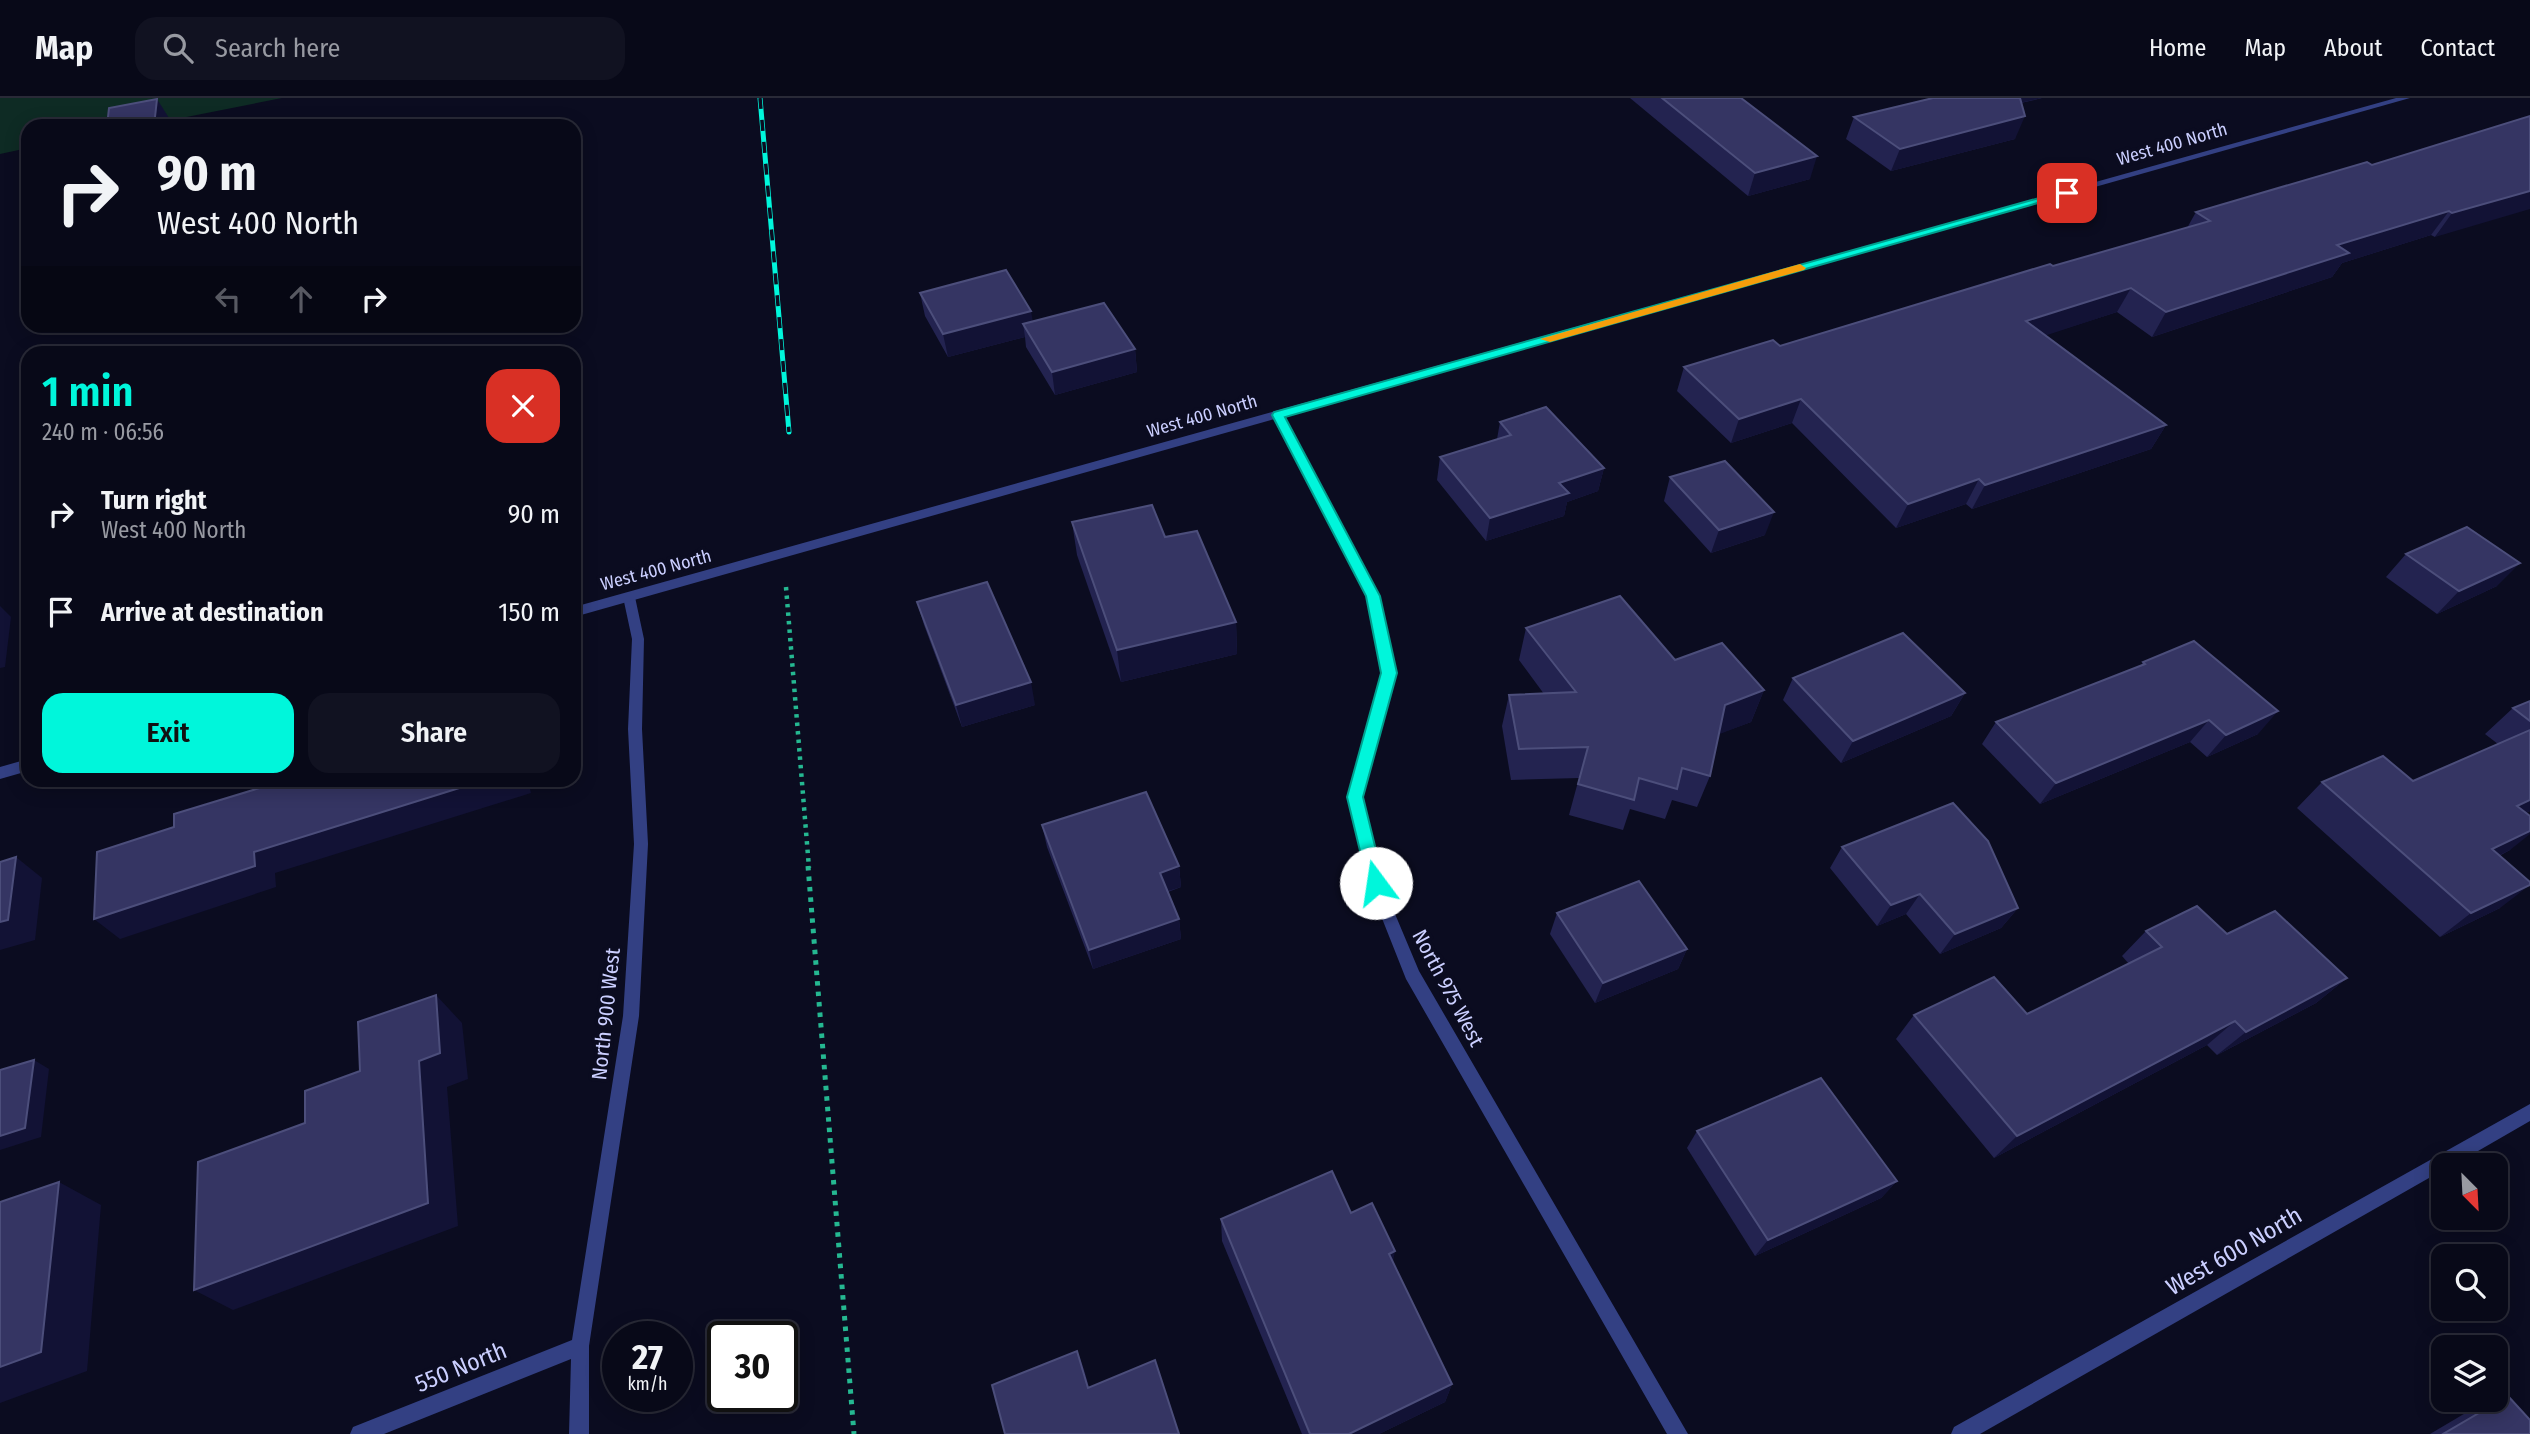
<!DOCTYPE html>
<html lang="en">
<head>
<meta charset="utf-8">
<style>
	body { margin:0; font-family:"Fira Sans Condensed",sans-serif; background:#111221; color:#f1f3f6; height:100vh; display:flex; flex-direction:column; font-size:26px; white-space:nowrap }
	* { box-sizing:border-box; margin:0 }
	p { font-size:23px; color:#989aa2 }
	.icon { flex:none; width:38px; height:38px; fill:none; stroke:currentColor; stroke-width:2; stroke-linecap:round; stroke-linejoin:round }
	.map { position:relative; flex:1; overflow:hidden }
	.details { position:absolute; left:21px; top:248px; width:560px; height:441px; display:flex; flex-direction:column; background:#080918; border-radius:21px; box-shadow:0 4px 18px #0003,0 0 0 2px #292a37 }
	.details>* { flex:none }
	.guide { position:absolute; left:21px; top:21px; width:560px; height:214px; border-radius:21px; box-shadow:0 4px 18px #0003,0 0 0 2px #292a37; background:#080918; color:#f1f3f6; overflow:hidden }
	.needle { width:46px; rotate:156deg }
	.controls { position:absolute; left:2431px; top:1055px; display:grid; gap:14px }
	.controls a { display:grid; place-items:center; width:77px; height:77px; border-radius:14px; background:#080918; box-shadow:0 4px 18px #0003,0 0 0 2px #292a37; font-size:35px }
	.speed { position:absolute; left:602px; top:1223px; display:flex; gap:14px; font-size:35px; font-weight:700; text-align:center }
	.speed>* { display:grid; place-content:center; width:91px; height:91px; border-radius:50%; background:#080918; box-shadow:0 4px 18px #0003,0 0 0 2px #292a37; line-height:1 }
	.speed small { font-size:18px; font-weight:400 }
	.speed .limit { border:4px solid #111; border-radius:10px; background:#fff; color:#111 }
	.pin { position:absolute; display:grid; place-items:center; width:60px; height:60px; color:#fff; margin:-30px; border-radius:14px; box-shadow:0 4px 10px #0006 }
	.me { position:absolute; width:77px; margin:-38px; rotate:346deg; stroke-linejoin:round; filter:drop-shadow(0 0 5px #0008) }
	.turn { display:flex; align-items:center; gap:24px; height:147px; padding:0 21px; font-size:32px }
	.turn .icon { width:91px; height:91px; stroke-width:2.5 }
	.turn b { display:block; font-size:49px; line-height:60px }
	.lanes { display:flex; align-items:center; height:66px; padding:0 21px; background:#0003; justify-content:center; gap:35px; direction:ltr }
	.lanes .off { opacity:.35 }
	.round { display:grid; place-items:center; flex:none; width:74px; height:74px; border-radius:21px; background:#111221 }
	.head { display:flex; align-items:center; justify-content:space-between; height:119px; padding:0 21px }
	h1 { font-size:42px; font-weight:600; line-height:52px; color:#00f6db }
	.button { display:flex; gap:14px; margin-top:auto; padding:14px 21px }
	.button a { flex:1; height:80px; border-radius:21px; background:#00f6db; color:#111; font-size:28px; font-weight:600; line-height:80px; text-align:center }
	.button a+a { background:#111221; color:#f1f3f6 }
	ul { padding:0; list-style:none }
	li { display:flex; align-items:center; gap:21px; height:98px; padding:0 21px }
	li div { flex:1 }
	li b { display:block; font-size:26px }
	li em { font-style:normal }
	header { display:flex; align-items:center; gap:42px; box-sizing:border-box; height:98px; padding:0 35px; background:#080918; border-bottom:2px solid #292a37 }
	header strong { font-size:33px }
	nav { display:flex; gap:38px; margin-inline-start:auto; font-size:24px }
	.search { width:490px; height:63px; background:#111221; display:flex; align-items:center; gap:18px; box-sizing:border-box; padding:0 24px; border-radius:21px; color:#989aa2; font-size:26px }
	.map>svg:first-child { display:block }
	.green { fill:#0e2b24 }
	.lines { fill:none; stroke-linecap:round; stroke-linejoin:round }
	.path-far1 { stroke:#25b891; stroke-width:4.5; stroke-dasharray:3.5 5; stroke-linecap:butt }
	.path { stroke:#25b891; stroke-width:5; stroke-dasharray:4.5 6; stroke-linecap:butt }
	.minor { fill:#334083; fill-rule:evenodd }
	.tertiary { fill:#334083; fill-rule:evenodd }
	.rail-casing { stroke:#00f6db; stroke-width:5 }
	.rail { stroke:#0b0c20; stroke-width:3.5; stroke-dasharray:11; stroke-linecap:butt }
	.wall { fill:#232350 }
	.shaded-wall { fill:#121235 }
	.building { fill:#353563; stroke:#4c4e7b; stroke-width:2 }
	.route { fill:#00f6db; stroke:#00a08e; stroke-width:2 }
	.slow { fill:#f59e0b }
	.labels { text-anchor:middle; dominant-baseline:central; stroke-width:7; stroke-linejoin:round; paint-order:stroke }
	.far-street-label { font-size:18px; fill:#cbcfff; stroke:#0b0c20 }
	.street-label { font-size:21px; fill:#cbcfff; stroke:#0b0c20 }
	.near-street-label { font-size:24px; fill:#cbcfff; stroke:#0b0c20 }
</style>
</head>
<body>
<header>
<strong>Map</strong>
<div class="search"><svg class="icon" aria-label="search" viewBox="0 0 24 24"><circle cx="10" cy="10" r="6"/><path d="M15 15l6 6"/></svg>Search here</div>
<nav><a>Home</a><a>Map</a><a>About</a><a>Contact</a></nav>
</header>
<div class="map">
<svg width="2530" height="1336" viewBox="0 0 2530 1336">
	<rect width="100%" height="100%" fill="#0b0c20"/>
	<!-- green -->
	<polygon class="green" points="0,0 282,0 141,28 28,28 28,50 0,56"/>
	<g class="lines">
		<!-- path-far1 -->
		<polyline class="path-far1" points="786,489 809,770"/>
		<!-- path -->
		<polyline class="path" points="808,768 854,1336"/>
		<!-- minor -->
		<g class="minor">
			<polygon points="1278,313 1284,317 1379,498 1396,575 1362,699 1382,785 1419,873 1688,1336 1667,1336 1406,881 1368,785 1348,699 1382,575 1367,498 1272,317"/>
			<polygon points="629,494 635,499 644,541 642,631 648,746 639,918 589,1248 589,1336 569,1336 571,1261 384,1336 350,1336 353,1329 572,1242 623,918 634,746 628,631 632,541 623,499"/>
			<polygon points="2530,1006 2530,1023 2452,1068 2443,1068 2443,1072 1980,1336 1951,1336 1954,1329"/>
		</g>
		<!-- tertiary -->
		<g class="tertiary">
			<polygon points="2396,0 2410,0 574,519 574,509"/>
			<polygon points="28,661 28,673 0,681 0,669"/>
		</g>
		<!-- rail casing -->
		<g class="rail-casing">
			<polyline id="rail" points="760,0 789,334"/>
		</g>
		<!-- rail -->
		<use href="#rail" class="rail"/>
	</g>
	<!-- wall -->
	<g class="wall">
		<polygon points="1630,0 1741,0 1810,81 1748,98"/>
		<polygon points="1933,0 2042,0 2021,5 2015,41 1891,73 1846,41 1854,19"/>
		<polygon points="2530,18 2435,139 2431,137 2342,165 2332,179 2152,239 2117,214 2045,237 2166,327 2151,351 1972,411 1966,406 1896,430 1792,325 1731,345 1677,293 1684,269 1780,248 2187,130 2196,114 2372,67"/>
		<polygon points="920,195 1135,251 1137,274 1055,297 1026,249 1025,239 948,259 925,218"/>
		<polygon points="1500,324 1604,370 1598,393 1567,404 1564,418 1486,443 1437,382 1440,359 1497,341"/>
		<polygon points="1670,379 1765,437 1711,455 1664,403"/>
		<polygon points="1072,424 1165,439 1236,524 1237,556 1121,584 1077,457"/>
		<polygon points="2406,456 2497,488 2437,516 2386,479"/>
		<polygon points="917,504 1035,607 962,629 924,527"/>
		<polygon points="1526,530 1675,562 1764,592 1751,624 1718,636 1710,678 1697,709 1672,702 1665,721 1630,711 1623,732 1569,717 1579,680 1511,682 1502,628 1509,597 1544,596 1519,562"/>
		<polygon points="2143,564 2258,636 2207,659 2190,644 2040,706 1982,646 1996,624 2141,568"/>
		<polygon points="1793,580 1965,595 1951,618 1841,665 1783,602"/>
		<polygon points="2530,603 2530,713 2526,715 2510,752 2499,758 2500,810 2440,839 2297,710 2322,684 2413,683 2498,646 2485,636 2513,610"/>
		<polygon points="1042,727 1179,768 1181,789 1168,794 1179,821 1181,841 1093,871 1047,749"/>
		<polygon points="1842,749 2018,810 2001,830 1940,856 1906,816 1877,828 1830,770"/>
		<polygon points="1557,815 1687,851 1678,871 1595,905 1550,836"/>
		<polygon points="2146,833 2227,836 2347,880 2316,905 2217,957 2207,947 1994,1060 1896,941 1914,917 2027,916 2129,866 2122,858"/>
		<polygon points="1697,1033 1897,1083 1881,1100 1755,1158 1687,1050"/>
		<polygon points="1351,1115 1393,1165 1452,1286 1445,1304 1379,1336 1302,1336 1222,1143 1221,1121"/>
		<polygon points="2508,1298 2530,1336 2430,1336 2474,1310"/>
	</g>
	<!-- shaded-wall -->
	<g class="shaded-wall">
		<polygon points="2010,0 2042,0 2007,8"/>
		<polygon points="157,1 174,28 154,28"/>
		<polygon points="2025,18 2015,41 1891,73 1900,51"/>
		<polygon points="1817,58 1810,81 1748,98 1755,75"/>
		<polygon points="2530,93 2530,111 2435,139 2452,115"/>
		<polygon points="2449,113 2431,137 2342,165 2332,179 2152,239 2166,214 2337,147"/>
		<polygon points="2131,190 2117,214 2014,248 2026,223"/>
		<polygon points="1031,213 1035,236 1023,226 1025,239 948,259 943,236"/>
		<polygon points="1135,251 1137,274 1055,297 1052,274"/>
		<polygon points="1801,301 1792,325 1731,345 1739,321"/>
		<polygon points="2166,327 2151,351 1972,411 1985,387"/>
		<polygon points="1604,370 1598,393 1567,404 1564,418 1486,443 1490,420 1559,385"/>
		<polygon points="1979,381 1966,406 1896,430 1908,406"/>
		<polygon points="1774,414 1765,437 1711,455 1719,432"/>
		<polygon points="2520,465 2497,488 2437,516 2459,493"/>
		<polygon points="0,508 11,519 5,569 0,570"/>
		<polygon points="1236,524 1237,556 1121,584 1117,552"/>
		<polygon points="1031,584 1035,607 962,629 956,607"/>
		<polygon points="1764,592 1751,624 1712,639 1725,607"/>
		<polygon points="1965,595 1951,618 1841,665 1853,643"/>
		<polygon points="2278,613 2258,636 2207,659 2226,637"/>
		<polygon points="2209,622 2190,644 2040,706 2056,685"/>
		<polygon points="485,682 528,682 531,695 275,775 276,789 120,841 94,821 254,754"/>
		<polygon points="2530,702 2530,713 2487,733 2517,708"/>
		<polygon points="2530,733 2530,736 2510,752 2461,776 2492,751"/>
		<polygon points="16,759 42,780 35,842 0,852 0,824"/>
		<polygon points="1179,768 1181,789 1162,795 1160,775"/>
		<polygon points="2530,787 2500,810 2440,839 2471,815"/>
		<polygon points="1920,796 1906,816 1877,828 1891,807"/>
		<polygon points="2018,810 2001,830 1940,856 1955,836"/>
		<polygon points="1179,821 1181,841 1093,871 1089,852"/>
		<polygon points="1687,851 1678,871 1595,905 1603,885"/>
		<polygon points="2347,880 2316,905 2217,957 2246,934"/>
		<polygon points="436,897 462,925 468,981 447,989 458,1128 233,1212 194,1192 419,963"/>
		<polygon points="2235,923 2207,947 1994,1060 2017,1038"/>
		<polygon points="34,962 49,971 41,1039 0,1052 0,1038"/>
		<polygon points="1897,1083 1881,1100 1755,1158 1768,1142"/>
		<polygon points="59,1084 101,1107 87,1273 0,1305 0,1269"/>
		<polygon points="1395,1153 1391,1175 1389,1156"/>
		<polygon points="1077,1253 1084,1271 1094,1307 1088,1290"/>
		<polygon points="1452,1286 1445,1304 1379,1336 1349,1336"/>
	</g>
	<!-- building -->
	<g class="building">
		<polygon points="1662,0 1741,0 1817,58 1755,75"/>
		<polygon points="1933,0 2020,0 2025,18 1900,51 1854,19"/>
		<polygon points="157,1 154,28 107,28 109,10"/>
		<polygon points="2530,18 2530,93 2452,115 2449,113 2337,147 2349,155 2166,214 2131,190 2026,223 2166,327 1985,387 1979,381 1908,406 1801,301 1739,321 1684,269 1773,242 1780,248 2050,166 2053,168 2210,123 2196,114 2367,64 2372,67"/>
		<polygon points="1006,172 1031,213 943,236 920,195"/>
		<polygon points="1104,205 1135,251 1052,274 1023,226"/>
		<polygon points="1546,309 1604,370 1559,385 1569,395 1490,420 1440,359 1511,337 1500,324"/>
		<polygon points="1725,363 1774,414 1719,432 1670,379"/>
		<polygon points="1152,407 1165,439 1197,433 1236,524 1117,552 1072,424"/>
		<polygon points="2467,429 2520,465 2459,493 2406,456"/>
		<polygon points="987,484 1031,584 956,607 917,504"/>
		<polygon points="1620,498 1675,562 1722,545 1764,592 1725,607 1710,678 1682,670 1677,691 1639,680 1634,702 1578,686 1588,649 1519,651 1509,597 1576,594 1526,530"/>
		<polygon points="1903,535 1965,595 1853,643 1793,580"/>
		<polygon points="2194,543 2278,613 2226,637 2209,622 2056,685 1996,624 2145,566 2143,564"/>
		<polygon points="2530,603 2530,623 2513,610"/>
		<polygon points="2530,632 2530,702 2517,708 2530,718 2530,733 2492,751 2530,784 2530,787 2471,815 2322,684 2383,658 2413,683"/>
		<polygon points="286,682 485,682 254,754 255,768 94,821 97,754 174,729 174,716"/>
		<polygon points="1146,694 1179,768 1160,775 1179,821 1089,852 1042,727"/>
		<polygon points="1953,705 1988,743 2018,810 1955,836 1920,796 1891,807 1842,749"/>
		<polygon points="16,759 8,822 0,824 0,764"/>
		<polygon points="1639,783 1687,851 1603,885 1557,815"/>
		<polygon points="2197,808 2227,836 2275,813 2347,880 2246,934 2235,923 2017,1038 1914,917 1994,879 2027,916 2162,849 2146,833"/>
		<polygon points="436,897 440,955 419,963 428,1105 194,1192 198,1064 305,1025 305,993 360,973 358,924"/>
		<polygon points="34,962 25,1030 0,1038 0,972"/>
		<polygon points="1821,980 1897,1083 1768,1142 1697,1033"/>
		<polygon points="1332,1073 1351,1115 1372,1105 1395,1153 1389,1156 1452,1286 1349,1336 1310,1336 1221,1121"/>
		<polygon points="59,1084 41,1254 0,1269 0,1104"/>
		<polygon points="1077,1253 1088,1290 1155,1262 1179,1336 1005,1336 992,1287"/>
		<polygon points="2508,1298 2530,1322 2530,1336 2443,1336"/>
	</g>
	<!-- route -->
	<polygon class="route" points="2064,93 2073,95 1285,319 1380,498 1397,575 1363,699 1384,785 1382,790 1369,790 1347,699 1381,575 1366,498 1272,317 1274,314"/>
	<!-- slow -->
	<polygon class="slow" points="1800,166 1806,170 1804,172 1550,244 1540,241"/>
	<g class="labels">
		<!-- far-street labels -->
		<g class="far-street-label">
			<text transform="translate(2172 46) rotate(-16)">West 400 North</text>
			<text transform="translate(1202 318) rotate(-16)">West 400 North</text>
			<text transform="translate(656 472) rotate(-15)">West 400 North</text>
		</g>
		<!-- street labels -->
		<g class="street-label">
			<text transform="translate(1448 890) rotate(62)">North 975 West</text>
			<text transform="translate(606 916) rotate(-84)">North 900 West</text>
		</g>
		<!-- near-street labels -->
		<g class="near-street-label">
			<text transform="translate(2234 1153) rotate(-30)">West 600 North</text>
			<text transform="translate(461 1269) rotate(-22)">550 North</text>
		</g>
	</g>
</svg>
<div class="controls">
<a><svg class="needle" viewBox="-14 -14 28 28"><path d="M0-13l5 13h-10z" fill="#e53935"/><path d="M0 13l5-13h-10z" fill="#989aa2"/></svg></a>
<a><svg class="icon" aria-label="search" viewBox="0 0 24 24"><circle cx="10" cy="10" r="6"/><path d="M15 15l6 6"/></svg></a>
<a><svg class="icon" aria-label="layers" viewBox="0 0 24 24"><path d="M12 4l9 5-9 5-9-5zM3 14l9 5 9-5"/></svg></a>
</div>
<div class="speed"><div>27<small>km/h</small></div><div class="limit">30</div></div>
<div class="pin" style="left:2067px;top:95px;background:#d93025"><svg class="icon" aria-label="arrive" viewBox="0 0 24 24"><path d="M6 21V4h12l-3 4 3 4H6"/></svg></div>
<svg class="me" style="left:1376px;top:785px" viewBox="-20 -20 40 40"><circle r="19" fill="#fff"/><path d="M0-13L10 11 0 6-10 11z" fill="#00f6db"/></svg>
<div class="guide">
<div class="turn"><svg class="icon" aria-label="right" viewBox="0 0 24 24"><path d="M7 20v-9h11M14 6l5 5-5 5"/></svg><div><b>90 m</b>West 400 North</div></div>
<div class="lanes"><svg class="icon off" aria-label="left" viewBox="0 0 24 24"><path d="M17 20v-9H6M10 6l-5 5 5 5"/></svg><svg class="icon off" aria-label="ahead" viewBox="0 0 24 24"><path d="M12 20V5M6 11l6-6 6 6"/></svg><svg class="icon" aria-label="right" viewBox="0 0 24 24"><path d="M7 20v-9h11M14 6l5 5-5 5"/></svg></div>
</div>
<section class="details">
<div class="head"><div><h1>1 min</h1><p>240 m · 06:56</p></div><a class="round" style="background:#d93025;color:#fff"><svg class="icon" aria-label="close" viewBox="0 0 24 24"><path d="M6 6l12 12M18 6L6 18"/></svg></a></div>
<ul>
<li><svg class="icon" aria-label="right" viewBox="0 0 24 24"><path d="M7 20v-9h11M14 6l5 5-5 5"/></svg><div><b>Turn right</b><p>West 400 North</p></div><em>90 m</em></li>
<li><svg class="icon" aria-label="arrive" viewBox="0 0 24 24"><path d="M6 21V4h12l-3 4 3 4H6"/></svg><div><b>Arrive at destination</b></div><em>150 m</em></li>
</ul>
<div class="button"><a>Exit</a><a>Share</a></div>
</section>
</div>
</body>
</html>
